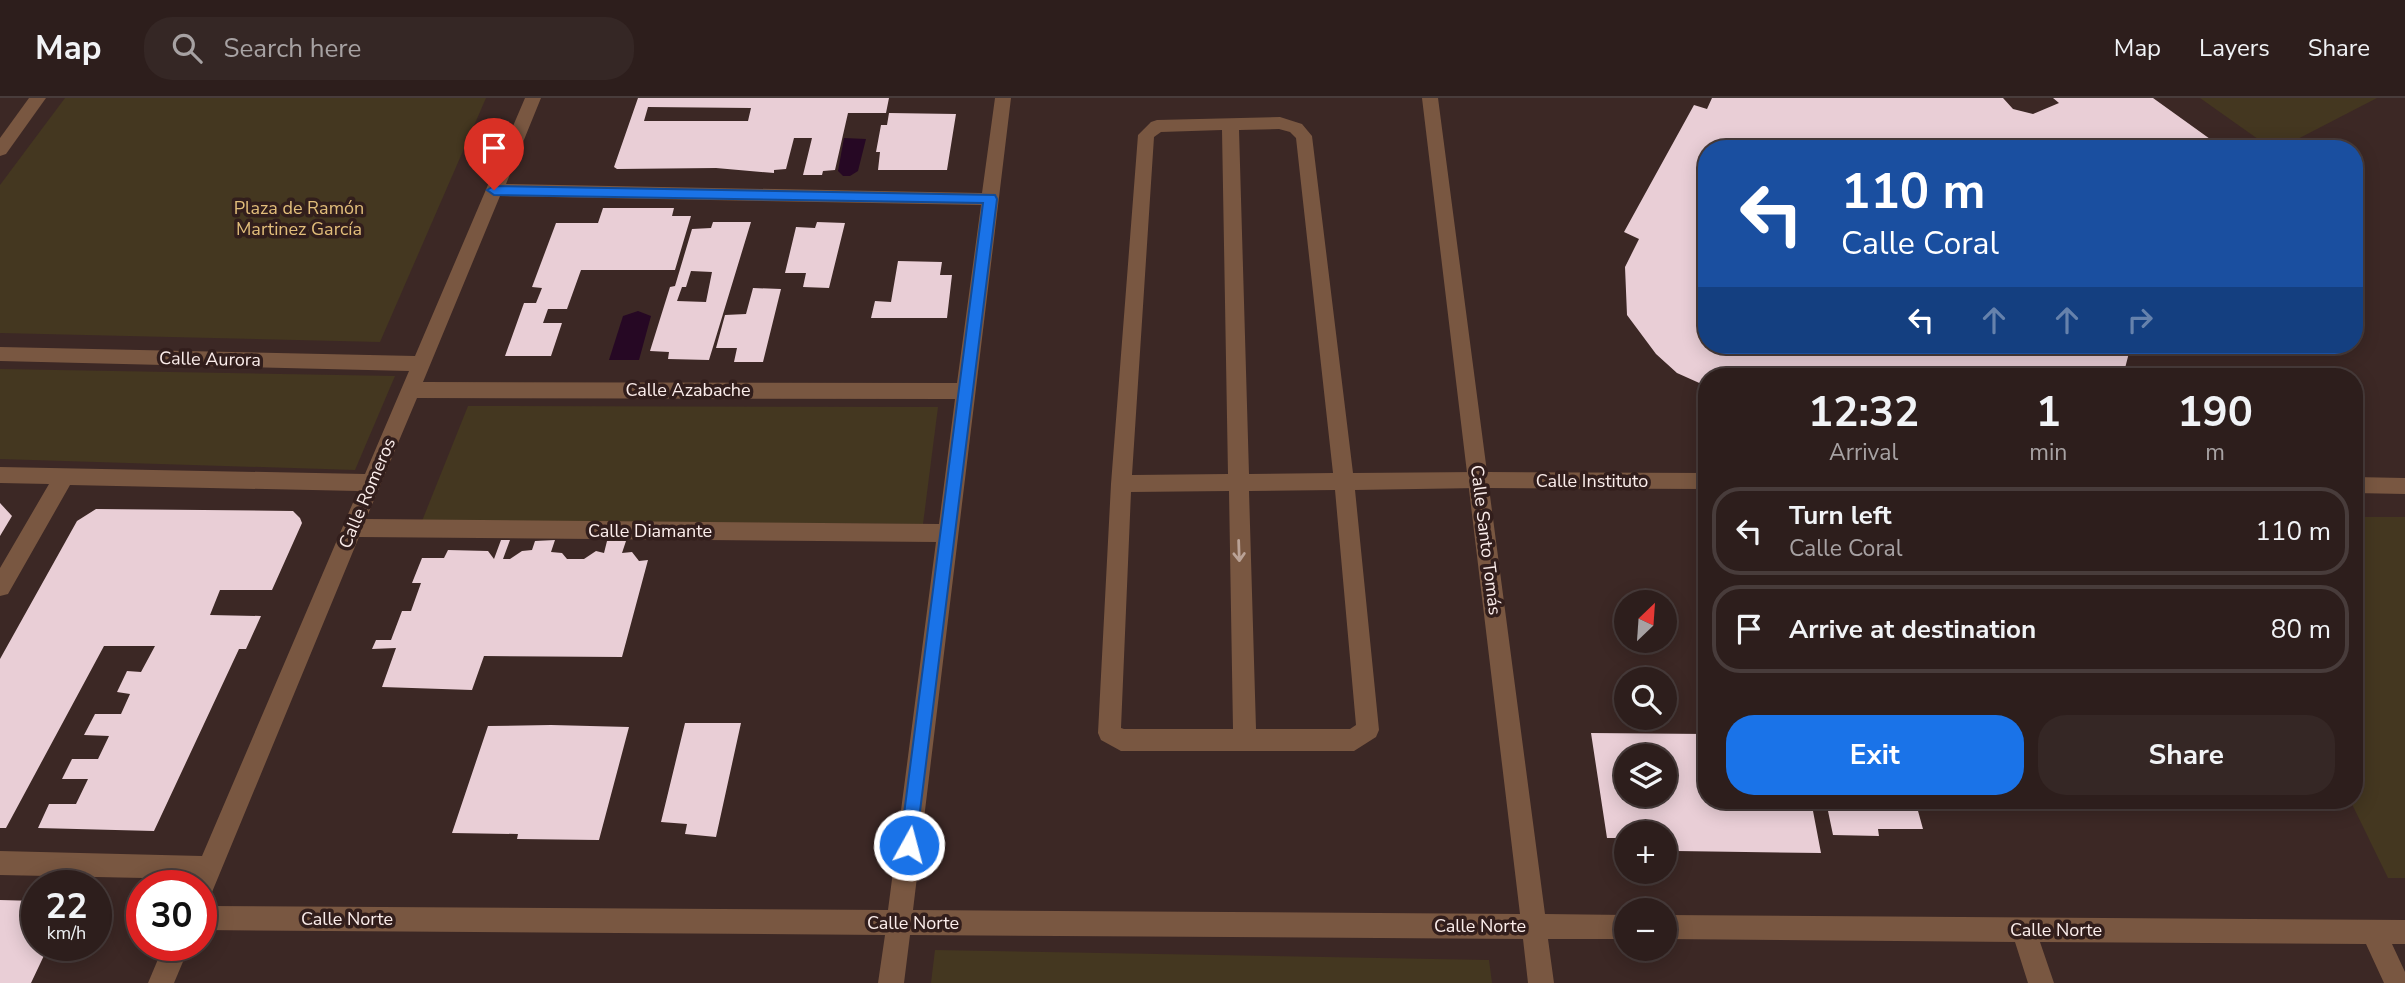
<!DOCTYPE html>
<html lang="en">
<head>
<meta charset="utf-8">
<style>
	body { margin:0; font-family:"Nunito Sans",sans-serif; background:#352725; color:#f1f3f6; height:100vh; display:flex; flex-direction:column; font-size:26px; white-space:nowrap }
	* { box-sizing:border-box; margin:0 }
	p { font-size:23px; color:#a7a2a3 }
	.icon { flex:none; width:38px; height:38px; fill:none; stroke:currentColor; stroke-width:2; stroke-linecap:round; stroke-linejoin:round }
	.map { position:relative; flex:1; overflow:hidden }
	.panel { position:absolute; left:1698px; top:270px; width:665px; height:441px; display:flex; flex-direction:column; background:#2d1e1c; border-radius:28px; box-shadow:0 4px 18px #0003,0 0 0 2px #483c3b }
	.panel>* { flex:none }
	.guide { position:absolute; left:1698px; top:42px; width:665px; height:214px; border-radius:28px; box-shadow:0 4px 18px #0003,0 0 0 2px #483c3b; background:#1a4fa0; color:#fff; overflow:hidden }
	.needle { width:46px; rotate:25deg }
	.fabs { position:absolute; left:1614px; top:492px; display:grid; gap:14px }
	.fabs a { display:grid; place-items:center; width:63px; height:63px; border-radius:50%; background:#2d1e1c; box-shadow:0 4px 18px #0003,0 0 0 2px #483c3b; font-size:35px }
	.speed { position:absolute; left:21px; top:772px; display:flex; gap:14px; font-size:35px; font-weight:700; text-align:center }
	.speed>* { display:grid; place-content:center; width:91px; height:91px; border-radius:50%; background:#2d1e1c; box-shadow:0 4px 18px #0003,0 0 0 2px #483c3b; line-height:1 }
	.speed small { font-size:18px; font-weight:400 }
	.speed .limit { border:10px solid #d22; background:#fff; color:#111 }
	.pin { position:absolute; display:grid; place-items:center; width:60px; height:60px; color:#fff; margin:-72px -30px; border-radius:50% 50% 50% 0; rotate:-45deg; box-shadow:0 0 7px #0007 }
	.pin .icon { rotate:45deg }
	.me { position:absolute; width:77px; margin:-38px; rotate:7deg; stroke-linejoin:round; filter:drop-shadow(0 0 5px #0008) }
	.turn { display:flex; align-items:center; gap:24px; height:147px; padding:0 28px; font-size:32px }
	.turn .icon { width:91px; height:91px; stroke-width:2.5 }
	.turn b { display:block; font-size:49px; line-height:60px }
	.lanes { display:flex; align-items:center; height:66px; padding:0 28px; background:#0003; justify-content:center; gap:35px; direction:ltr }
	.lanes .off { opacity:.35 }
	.eta { display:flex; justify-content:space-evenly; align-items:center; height:119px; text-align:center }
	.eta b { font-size:42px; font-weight:700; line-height:49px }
	.cta { display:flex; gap:14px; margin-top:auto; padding:14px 28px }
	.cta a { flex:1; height:80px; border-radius:28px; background:#1a73e8; color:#fff; font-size:28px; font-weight:700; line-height:80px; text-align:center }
	.cta a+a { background:#352725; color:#f1f3f6 }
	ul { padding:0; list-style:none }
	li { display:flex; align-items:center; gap:21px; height:88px; margin:0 14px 10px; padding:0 14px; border:4px solid #483c3b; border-radius:28px }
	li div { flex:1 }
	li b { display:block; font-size:26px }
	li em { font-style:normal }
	header { display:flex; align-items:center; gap:42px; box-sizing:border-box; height:98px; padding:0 35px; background:#2d1e1c; border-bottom:2px solid #483c3b }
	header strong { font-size:33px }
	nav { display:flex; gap:38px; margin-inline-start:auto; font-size:24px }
	.search { width:490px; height:63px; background:#352725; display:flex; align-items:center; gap:18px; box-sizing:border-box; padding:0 24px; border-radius:28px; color:#a7a2a3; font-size:26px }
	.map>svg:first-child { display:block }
	.green { fill:#443720 }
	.water { fill:#260824 }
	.building { fill:#e9ced6; fill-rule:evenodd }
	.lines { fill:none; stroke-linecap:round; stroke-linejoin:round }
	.lane { fill:#795741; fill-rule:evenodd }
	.street { fill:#795741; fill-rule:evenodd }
	.oneway { stroke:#baa296 }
	.route { fill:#1a73e8; stroke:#114b97; stroke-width:2 }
	.labels { text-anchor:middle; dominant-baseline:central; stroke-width:7; stroke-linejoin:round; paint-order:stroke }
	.park-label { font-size:18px; fill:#e2be7b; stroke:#321e1c }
	.street-label { font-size:18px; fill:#fbedeb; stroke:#321e1c }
</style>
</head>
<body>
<header>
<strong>Map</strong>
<div class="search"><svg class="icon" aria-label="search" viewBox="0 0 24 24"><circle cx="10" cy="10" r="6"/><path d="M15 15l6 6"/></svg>Search here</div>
<nav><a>Map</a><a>Layers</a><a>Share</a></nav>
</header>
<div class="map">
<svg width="2405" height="885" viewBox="0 0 2405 885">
	<rect width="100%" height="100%" fill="#3c2825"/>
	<!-- green -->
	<g class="green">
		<polygon points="65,0 486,0 380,244 0,235 0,87"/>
		<polygon points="2200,0 2377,0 2278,51 2272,51"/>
		<polygon points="0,271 395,278 355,372 0,361"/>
		<polygon points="468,308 938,309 923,426 422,423"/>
		<polygon points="2354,419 2405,419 2405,780 2388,780 2350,702 2354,702"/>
		<polygon points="935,852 1489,862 1492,885 931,885"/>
	</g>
	<!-- water -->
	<g class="water">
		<polygon points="844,40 866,41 858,73 850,78 843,78 838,73"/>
		<polygon points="638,213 651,218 639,262 609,262 623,218"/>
	</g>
	<!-- building -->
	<g class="building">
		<path d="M638,0H889L886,15H848L835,72L823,73L822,77H803L812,40H794L786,71L774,72V75L716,70L617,71L614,69ZM648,9L751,10L748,23H644Z"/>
		<polygon points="1712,0 2003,0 2013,11 2033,16 2059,5 2053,0 2153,0 2224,51 1706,51 1706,247 2131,247 2123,278 1706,278 1706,288 1677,275 1656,256 1627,217 1625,169 1639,141 1624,134 1694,7 1707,11"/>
		<polygon points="889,15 956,16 947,72 878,72 880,54 876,54 881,27 887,27"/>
		<polygon points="603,110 674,110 672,118 691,118 675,172 581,172 567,211 548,211 543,225 562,225 551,258 505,258 524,205 536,205 542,190 532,189 556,125 598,125"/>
		<path d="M713,124H751L709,262L668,261L669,254L650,253L670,189L675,188L692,131L711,130ZM691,173L712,174L706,204L677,203L682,189H686Z"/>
		<polygon points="817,124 845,125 829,190 803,189 806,175 785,175 796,129 815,130"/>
		<polygon points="898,163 942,164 940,177 952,177 947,220 871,220 875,203 891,204"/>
		<polygon points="753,190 781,191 763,264 734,264 737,250 716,250 725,217 746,216"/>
		<polygon points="0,405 12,418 0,438"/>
		<polygon points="96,411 293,413 300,420 302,425 272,492 220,492 210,517 261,518 246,551 239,551 154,733 38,730 49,706 76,706 88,681 62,681 72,661 98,661 109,638 84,637 95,616 121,616 130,596 117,594 127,573 141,574 155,548 104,548 6,730 0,730 0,561 77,423"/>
		<polygon points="501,442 510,442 503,461 510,461 522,453 532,452 535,443 555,442 551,454 562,455 567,461 584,461 596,453 604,455 607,443 626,443 622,455 632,454 639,463 648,462 622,559 484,558 472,592 382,589 396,550 372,551 376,542 391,542 402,513 411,513 421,485 412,485 422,460 444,460 448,452 488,453 494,461"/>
		<polygon points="685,625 741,625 716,739 685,736 687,726 661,724"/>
		<polygon points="551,627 629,629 599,742 517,741 518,736 452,735 488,628"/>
		<path d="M1591,635L1706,636V702H1915L1923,731H1878L1879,738L1833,737L1828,713H1813L1821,755L1676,753L1673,741L1664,740V735H1626V740H1607ZM1626,658H1664V696H1626Z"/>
		<polygon points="0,802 37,803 37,847 49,847 31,885 0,885"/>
	</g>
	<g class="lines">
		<!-- lane -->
		<path class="lane" d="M1280,19L1302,26L1312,38L1353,375L1478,374L1485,376L1488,382L1485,388L1478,390L1355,392L1379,632L1376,639L1354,653H1121L1101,642L1098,635L1111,386L1138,37L1151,24L1157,22ZM1279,31L1290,34L1296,40L1333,375L1249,376L1239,32ZM1222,32L1228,376L1132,377L1154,39L1161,34ZM1335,392L1356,627L1350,631H1256L1249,393ZM1229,393L1233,631H1124L1121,630L1131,394Z"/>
		<!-- street -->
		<g class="street">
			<polygon points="29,0 46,0 6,56 0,58 0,40"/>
			<path d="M525,0H541L506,86L982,95L995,0H1011L913,812L1520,816L1422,0H1438L1487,374L1706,375V391L1489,390L1545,816L1626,817V841H1548L1554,885H1528L1523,841L910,837L904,885H878L885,837L201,832V808L888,812L936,444L359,439L210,799L201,802V788H190L192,781L0,777V753L202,758L358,393L70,387L8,496L0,498V470L49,386L0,385V369L365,376L409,273L0,263V249L415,258ZM500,98L981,107L957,285L423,284ZM417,300L955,301L939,426L366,421Z"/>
			<polygon points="2354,379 2405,380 2405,396 2354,395"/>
			<polygon points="1664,817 2405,822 2405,846 2392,846 2405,874 2405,885 2384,885 2366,846 2040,844 2054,885 2028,885 2015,844 1664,841"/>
			<polygon points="164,847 190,847 174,885 148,885"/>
		</g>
	</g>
	<!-- one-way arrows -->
	<defs><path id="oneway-shaft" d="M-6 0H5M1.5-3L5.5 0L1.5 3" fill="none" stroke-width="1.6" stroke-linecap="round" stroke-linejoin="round" transform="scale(1.75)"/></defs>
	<use class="oneway" href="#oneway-shaft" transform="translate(1239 453) rotate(88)"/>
	<!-- route -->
	<polygon class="route" points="494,88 995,97 997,101 915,753 909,756 902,753 900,747 983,105 494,97 487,92"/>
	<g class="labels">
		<!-- park labels -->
		<g class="park-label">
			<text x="299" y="110">Plaza de Ramón<tspan x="299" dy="21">Martinez García</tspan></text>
		</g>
		<!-- street labels -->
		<g class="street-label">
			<text transform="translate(210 261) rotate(1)">Calle Aurora</text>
			<text x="688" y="292">Calle Azabache</text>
			<text x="1592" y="383">Calle Instituto</text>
			<text transform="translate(367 395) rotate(-67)">Calle Romeros</text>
			<text x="650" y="433">Calle Diamante</text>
			<text transform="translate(1486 442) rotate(83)">Calle Santo Tomás</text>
			<text x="347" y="821">Calle Norte</text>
			<text x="913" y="825">Calle Norte</text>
			<text x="1480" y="828">Calle Norte</text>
			<text x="2056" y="832">Calle Norte</text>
		</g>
	</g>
</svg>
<div class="fabs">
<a><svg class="needle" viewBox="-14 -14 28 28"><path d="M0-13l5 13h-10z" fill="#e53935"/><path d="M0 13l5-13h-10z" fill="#a7a2a3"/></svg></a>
<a><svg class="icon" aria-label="search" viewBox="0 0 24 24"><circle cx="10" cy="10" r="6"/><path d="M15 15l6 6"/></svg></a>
<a><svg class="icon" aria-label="layers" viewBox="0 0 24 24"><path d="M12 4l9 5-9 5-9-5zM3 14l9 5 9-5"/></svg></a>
<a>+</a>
<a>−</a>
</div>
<div class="speed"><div>22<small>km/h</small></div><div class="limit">30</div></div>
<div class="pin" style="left:494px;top:92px;background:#d93025"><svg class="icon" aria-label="arrive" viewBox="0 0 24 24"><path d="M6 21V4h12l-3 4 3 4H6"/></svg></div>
<svg class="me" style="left:909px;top:747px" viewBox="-20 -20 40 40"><circle r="17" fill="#1a73e8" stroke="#fff" stroke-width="3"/><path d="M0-11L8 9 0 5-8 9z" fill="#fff"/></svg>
<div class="guide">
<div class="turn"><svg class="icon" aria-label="left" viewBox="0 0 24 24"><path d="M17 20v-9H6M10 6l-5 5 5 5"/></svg><div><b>110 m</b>Calle Coral</div></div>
<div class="lanes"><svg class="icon" aria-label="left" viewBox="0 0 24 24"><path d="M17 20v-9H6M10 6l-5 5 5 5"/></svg><svg class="icon off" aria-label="ahead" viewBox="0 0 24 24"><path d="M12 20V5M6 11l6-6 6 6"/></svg><svg class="icon off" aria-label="ahead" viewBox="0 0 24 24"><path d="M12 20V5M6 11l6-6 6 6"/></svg><svg class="icon off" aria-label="right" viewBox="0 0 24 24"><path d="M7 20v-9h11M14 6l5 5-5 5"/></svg></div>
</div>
<section class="panel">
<div class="eta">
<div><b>12:32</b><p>Arrival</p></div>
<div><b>1</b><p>min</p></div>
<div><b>190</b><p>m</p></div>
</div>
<ul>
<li><svg class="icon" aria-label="left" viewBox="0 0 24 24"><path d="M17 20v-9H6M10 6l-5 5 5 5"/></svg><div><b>Turn left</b><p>Calle Coral</p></div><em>110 m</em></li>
<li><svg class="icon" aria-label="arrive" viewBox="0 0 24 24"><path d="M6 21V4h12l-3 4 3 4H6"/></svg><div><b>Arrive at destination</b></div><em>80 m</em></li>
</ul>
<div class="cta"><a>Exit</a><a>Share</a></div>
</section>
</div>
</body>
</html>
